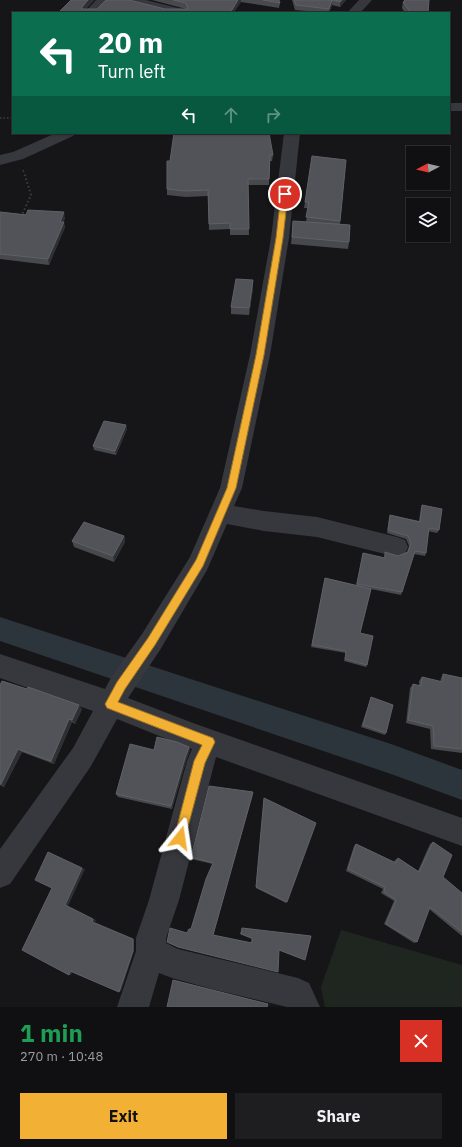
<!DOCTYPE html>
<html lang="en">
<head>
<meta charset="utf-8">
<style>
	body { margin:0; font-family:"IBM Plex Sans",sans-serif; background:#1e1e20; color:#f1f3f6; height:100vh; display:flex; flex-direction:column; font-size:15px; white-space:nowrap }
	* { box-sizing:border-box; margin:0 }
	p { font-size:13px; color:#9c9d9f }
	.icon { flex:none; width:22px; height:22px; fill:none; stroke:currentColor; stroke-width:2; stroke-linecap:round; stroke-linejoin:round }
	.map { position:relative; height:1007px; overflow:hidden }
	.side { display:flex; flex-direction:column; background:#101012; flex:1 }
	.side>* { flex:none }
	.hud { position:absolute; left:12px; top:12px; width:438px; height:122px; border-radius:0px; box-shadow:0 1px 3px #0004,0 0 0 1px #303032; background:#0b6e4f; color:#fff; overflow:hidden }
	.needle { width:26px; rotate:263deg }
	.buttons { position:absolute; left:406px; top:146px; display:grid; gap:8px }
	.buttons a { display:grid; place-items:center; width:44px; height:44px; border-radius:0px; background:#101012; box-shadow:0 1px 3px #0004,0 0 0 1px #303032; font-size:20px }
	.pin { position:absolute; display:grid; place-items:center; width:34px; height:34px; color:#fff; margin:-17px; border:2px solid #fff; border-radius:50%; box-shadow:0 1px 4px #0007 }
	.me { position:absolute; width:44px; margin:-22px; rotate:15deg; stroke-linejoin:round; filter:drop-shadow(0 0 3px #0008) }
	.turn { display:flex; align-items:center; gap:14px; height:84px; padding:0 20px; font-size:18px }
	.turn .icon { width:52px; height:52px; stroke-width:2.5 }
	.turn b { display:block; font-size:28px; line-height:34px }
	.lanes { display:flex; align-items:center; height:38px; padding:0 20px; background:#0003; justify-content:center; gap:20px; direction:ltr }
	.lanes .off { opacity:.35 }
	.round { display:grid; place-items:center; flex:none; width:42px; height:42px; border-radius:0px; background:#1e1e20 }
	.summary { display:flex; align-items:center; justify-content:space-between; height:68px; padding:0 20px }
	h1 { font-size:24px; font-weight:800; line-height:30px; color:#1e9e55 }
	.action { display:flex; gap:8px; margin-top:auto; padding:8px 20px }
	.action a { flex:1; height:46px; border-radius:0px; background:#f2b134; color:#111; font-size:16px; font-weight:800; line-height:46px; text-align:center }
	.action a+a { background:#1e1e20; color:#f1f3f6 }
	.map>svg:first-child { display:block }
	.green { fill:#1e261f }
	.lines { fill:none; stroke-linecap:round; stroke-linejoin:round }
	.canal { fill:#2c353c; fill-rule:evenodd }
	.path-far1 { stroke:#3d3f44; stroke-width:1.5; stroke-dasharray:1.5 2; stroke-linecap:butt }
	.path { stroke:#3d3f44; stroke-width:2; stroke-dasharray:1.5 2.5; stroke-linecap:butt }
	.minor { fill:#37383d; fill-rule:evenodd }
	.wall { fill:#47494d }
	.shaded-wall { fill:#2f3033 }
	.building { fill:#525359; stroke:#5f6168 }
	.route { fill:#f2b134; stroke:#9d7322 }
</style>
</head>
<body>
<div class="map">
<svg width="462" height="1007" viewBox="0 0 462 1007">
	<rect width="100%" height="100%" fill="#161618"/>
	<!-- green -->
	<polygon class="green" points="341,930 462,965 462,1007 325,1007 321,987"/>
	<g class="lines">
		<!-- canal -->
		<polygon class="canal" points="0,617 391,744 462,770 462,800 391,774 0,641"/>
		<!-- path-far1 -->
		<g class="path-far1">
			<polyline points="0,118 13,118"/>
			<polyline points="23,170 24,173"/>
		</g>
		<!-- path -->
		<polyline class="path" points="21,217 31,195 24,172"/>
		<!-- minor -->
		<g class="minor">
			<polygon points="96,0 109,0 97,13 84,13"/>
			<polygon points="125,0 146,0 186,10 187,13 166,13 127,3"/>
			<polygon points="359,0 372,0 360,13 347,13"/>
			<rect x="449" y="103" width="13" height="8"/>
			<polygon points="56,133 76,133 73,136 23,159 0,165 0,155 13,152"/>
			<polygon points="284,133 300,133 289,238 270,355 242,488 234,506 264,511 317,517 397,537 405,540 408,547 405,554 397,557 317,537 264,531 227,524 207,570 160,650 128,698 193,723 462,818 462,846 216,757 179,900 166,938 166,943 178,949 298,978 309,983 320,1007 287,1007 216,990 172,978 159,973 149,1007 117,1007 136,951 136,938 149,900 187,761 192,749 117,719 91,766 10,884 0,888 0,849 73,748 93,711 0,678 0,654 105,689 112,676 142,634 190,557 220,488 250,355 271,238"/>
		</g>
	</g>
	<!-- wall -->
	<g class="wall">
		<polygon points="71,0 94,0 86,9 186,9 152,0 279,0 280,3 279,8 241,2 233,13 58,13"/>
		<polygon points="292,0 346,0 340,7 332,5 329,13 295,10"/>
		<polygon points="403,2 428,13 405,13 402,8"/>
		<polygon points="273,155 272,161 270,161 269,185 248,185 249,235 230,235 230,229 209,230 208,196 186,197 167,195 167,161"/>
		<polygon points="346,160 340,224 349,242 348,249 291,244 293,221 306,222 308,208 304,208 305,202"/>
		<polygon points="0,212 65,218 63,222 65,227 49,265 0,259"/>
		<polygon points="253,280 253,288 249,315 231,314 231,307"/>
		<polygon points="127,429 116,455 94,450 93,446"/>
		<polygon points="422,505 439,530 437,533 428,531 426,553 425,556 414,554 401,595 371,589 360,633 367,665 366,667 344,661 346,653 311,647 325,578 356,585 363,553 384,558 385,552 398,556 407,552 409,546 406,539 387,533 389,519 390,515 419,521 421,508"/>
		<polygon points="124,536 125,542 114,562 74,547 72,541"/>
		<polygon points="443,674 462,678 462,753 431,749 430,729 406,723 410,688 413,684 419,686 419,681 422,677 440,682 441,678"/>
		<polygon points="0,685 82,709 75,724 72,722 54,764 22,752 4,787 0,785"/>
		<polygon points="371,697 386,733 385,735 361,727"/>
		<polygon points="189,747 190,750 186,761 172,809 118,797 116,794"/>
		<polygon points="253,794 213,935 251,943 252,939 240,934 242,928 305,960 279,950 187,933 191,929 213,864 191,859 191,857"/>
		<polygon points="264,798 287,902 286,903 256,888"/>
		<polygon points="433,842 443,877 462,893 462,936 429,909 417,942 414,943 384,924 394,901 381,893 383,889 346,871 354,846 356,844 394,862 395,860 398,858 418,871 430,844"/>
	</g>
	<!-- shaded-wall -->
	<g class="shaded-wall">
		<polygon points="88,0 94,0 83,12 82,7"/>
		<polygon points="238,0 241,0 241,2 233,13 230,13"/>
		<polygon points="332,0 332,5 329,13 329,9"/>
		<polygon points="342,0 346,0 340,7 340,2"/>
		<polygon points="64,212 65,218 62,227 60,222"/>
		<polygon points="64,222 65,227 49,265 48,259"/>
		<polygon points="253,280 253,288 249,315 249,308"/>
		<polygon points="126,425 127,429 116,455 115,451"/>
		<polygon points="124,536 125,542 114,562 113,556"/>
		<polygon points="79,705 82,709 75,724 72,720"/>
		<polygon points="69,719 72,722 54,764 51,761"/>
		<polygon points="189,747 190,750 186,761 172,809 171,806 185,758"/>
		<polygon points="18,749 22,752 4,787 1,784"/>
		<polygon points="82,868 85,869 68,906 96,920 95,922 134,939 134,951 121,991 119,992 92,922 65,905"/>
		<polygon points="70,971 73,971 71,975 69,975"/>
	</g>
	<!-- building -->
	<g class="building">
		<polygon points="71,0 88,0 82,7 82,9 97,9 106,0 129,0 165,9 188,9 186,3 173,0 238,0 230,13 58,13"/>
		<polygon points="263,0 279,0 280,3"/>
		<polygon points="294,0 342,0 340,2 332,0 329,9 296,5"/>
		<polygon points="405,0 429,0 428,13 411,13 403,2"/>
		<polygon points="174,133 269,133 273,155 270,155 269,179 248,179 249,229 230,229 230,223 209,224 208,190 185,191 167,189 167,161 170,161"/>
		<polygon points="312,156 346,160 340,221 306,217 309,202 305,202"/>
		<polygon points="28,210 64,212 60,222 64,222 48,259 0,254 0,212 26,215"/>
		<polygon points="293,221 350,225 349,242 292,237"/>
		<polygon points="236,279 253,280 249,308 231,307"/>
		<polygon points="104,421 126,425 115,451 93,446"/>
		<polygon points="422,505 442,509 439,530 429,528 426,553 415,551 402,592 357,584 363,553 385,558 385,552 398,556 408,552 411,543 408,536 388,530 390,515 420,522"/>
		<polygon points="84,522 124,536 113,556 72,541"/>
		<polygon points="325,578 371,589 360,633 373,636 367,665 345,659 346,651 312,645"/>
		<polygon points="443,674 462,678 462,749 434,746 433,726 408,720 413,684 421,686 422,677 443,682"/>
		<polygon points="2,681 27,689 28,687 79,705 72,720 69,719 51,761 18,749 1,784 0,784 0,685"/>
		<polygon points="371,697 393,705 386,733 363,725"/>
		<polygon points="157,737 177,742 189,747 185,758 171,806 116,794 130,744 154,750"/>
		<polygon points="209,786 253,792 213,935 252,943 252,938 241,934 242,928 311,936 305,960 279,950 278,972 178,947 167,942 170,928 187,933 189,929 191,929 206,879 213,863 191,857"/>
		<polygon points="264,798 316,823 287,902 256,887"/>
		<polygon points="433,842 452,855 443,877 462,893 462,932 430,907 417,942 386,924 396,900 384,892 385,887 348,869 356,844 396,863 398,858 419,872"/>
		<polygon points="48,852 82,868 65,905 93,919 92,922 133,939 133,951 119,992 70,971 69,975 22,950 52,888 35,880"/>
		<polygon points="173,980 268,1004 267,1007 167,1007"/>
	</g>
	<!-- route -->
	<polygon class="route" points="285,192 288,194 283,238 264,355 236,488 203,566 155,645 125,689 118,702 213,738 215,742 205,763 185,838 184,842 180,844 175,842 174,838 194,761 202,745 107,708 105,704 117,682 148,638 196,560 227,488 256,355 276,238 281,194"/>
</svg>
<div class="buttons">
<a><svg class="needle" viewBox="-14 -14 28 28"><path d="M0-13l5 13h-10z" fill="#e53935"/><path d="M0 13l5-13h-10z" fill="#9c9d9f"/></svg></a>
<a><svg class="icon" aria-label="layers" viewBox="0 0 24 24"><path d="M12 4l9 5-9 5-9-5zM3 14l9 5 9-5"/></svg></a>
</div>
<div class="pin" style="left:285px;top:194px;background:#d93025"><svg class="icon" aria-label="arrive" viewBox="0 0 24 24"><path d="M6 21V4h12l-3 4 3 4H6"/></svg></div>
<svg class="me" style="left:180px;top:838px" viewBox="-20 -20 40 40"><path d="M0-17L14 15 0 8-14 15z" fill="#f2b134" stroke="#fff" stroke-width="4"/></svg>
<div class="hud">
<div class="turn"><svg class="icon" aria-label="left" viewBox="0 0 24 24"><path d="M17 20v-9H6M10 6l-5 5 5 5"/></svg><div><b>20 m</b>Turn left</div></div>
<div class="lanes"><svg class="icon" aria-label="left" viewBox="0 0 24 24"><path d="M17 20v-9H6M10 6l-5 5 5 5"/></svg><svg class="icon off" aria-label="ahead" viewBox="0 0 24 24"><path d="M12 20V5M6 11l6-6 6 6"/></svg><svg class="icon off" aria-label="right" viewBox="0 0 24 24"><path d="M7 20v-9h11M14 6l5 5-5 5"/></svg></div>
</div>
</div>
<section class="side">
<div class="summary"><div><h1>1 min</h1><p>270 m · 10:48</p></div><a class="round" style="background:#d93025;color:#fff"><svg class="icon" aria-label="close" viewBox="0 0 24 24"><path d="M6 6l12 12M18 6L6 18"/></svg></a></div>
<div class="action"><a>Exit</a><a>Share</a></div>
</section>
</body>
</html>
